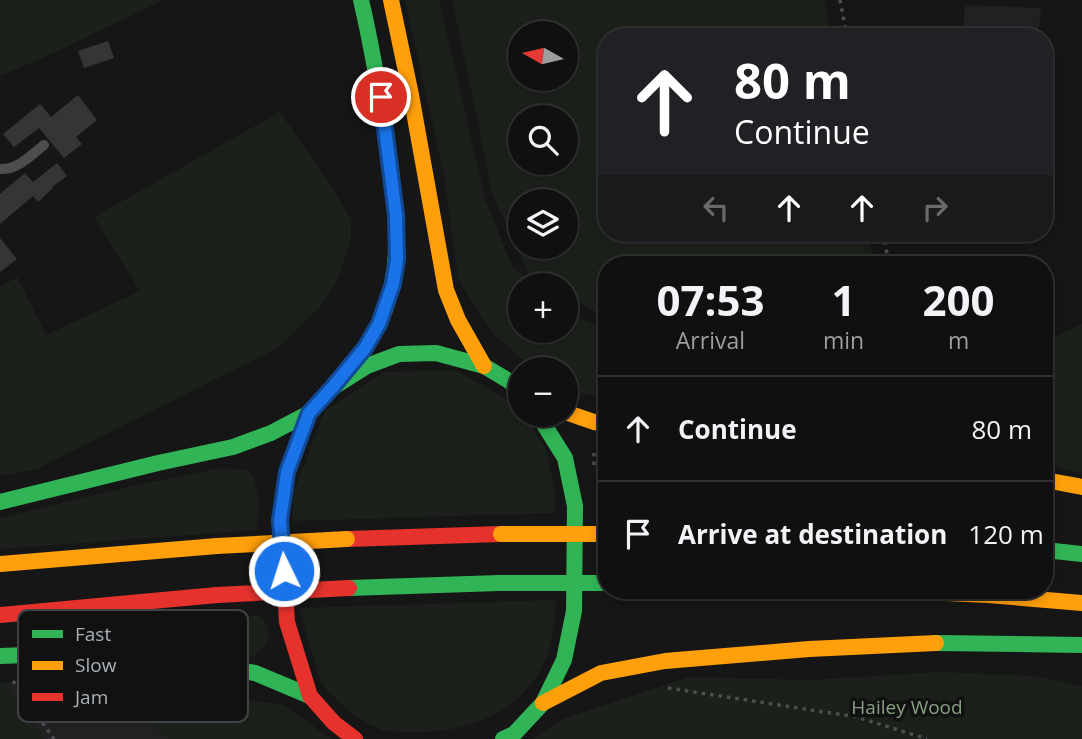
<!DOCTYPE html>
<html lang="en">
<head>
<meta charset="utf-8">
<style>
	body { margin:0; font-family:"Open Sans",sans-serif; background:#19191a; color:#f1f3f6; height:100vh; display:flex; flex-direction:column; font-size:26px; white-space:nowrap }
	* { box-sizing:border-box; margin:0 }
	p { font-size:23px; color:#9c9d9f }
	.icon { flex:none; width:38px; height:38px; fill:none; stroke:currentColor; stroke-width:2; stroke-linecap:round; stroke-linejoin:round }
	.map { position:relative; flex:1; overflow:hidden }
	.panel { position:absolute; left:598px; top:256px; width:455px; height:343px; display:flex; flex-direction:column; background:#101011; border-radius:28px; box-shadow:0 4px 10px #0003,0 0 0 2px #303031 }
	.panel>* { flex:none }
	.top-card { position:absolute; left:598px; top:28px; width:455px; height:214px; border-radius:28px; box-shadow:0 4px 10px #0003,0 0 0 2px #303031; background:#202124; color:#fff; overflow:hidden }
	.needle { width:46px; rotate:278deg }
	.controls { position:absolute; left:508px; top:21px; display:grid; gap:14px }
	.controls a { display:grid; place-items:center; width:70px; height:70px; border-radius:50%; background:#101011; box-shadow:0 4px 10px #0003,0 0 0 2px #303031; font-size:35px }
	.pin { position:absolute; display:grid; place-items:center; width:60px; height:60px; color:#fff; margin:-30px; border:4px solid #fff; border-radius:50%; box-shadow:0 2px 7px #0007 }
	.me { position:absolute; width:77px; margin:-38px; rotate:356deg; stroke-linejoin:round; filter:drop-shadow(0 0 5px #0008) }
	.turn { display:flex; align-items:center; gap:24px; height:147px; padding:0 21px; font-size:32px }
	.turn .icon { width:91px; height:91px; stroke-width:2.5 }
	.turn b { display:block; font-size:49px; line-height:60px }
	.lanes { display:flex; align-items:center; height:66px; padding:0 21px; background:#0003; justify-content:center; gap:35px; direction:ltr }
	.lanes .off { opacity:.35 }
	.eta { display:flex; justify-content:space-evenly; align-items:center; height:119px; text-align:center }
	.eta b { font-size:42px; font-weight:700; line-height:49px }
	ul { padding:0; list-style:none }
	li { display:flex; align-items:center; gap:21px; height:105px; padding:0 21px; border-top:2px solid #303031 }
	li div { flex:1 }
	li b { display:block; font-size:26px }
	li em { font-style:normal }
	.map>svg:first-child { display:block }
	.built { fill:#212123 }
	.green { fill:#1c201b; fill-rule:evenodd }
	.building { fill:#343537 }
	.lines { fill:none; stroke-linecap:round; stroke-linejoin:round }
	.path { stroke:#4c4f51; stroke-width:3.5; stroke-dasharray:3.5 5; stroke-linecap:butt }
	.lane { stroke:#4b4d4f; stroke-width:10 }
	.fast { stroke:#30b455; stroke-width:16 }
	.slow { stroke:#ff9f0a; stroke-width:16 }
	.jam { stroke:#e5322d; stroke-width:16 }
	.fast-bridge { stroke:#30b455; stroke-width:16 }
	.slow-bridge { stroke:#ff9f0a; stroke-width:16 }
	.jam-bridge { stroke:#e5322d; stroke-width:16 }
	.route-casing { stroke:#114b97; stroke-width:18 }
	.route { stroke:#1a73e8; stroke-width:12 }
	.labels { text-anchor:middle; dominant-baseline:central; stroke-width:7; stroke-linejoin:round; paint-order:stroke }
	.park-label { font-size:19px; fill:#87a081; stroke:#111112 }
	.key { fill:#111112; stroke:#3f4144; stroke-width:2 }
	.key-label { font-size:19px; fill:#a9b1b7 }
</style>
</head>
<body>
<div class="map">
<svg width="1082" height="739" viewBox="0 0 1082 739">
	<rect width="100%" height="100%" fill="#161617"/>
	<!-- built -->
	<g class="built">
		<polygon points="965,5 1041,8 1038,37 962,37"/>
		<polygon points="5,682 95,687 171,739 45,739"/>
	</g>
	<!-- green -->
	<g class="green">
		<polygon points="0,0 163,0 39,60 0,76"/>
		<polygon points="405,0 439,0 486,202 513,268 537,285 520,285 520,331 565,331 565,306 585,321 607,328 607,398 565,390 565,369 532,369 491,331 458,279 445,179"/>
		<path d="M452,0H824L831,37H607V233H868L874,264H607V318L565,295V285H548L529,275L492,194L474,102ZM565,33V79H520V33ZM565,117V163H520V117ZM565,201V247H520V201Z"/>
		<polygon points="280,112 336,193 351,220 351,237 339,277 321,306 276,349 37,469 0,476 0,287 17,277 46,335 140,291 94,217"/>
		<polygon points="1082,324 1082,473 1045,465 1045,341"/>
		<polygon points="455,370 517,405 520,408 520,415 525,415 546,450 554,485 554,513 293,521 293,493 325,411 384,372"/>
		<path d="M220,468L240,469L250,472C261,489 258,510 257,530L0,549V518L133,486Z"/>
		<path d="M556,600C554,620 553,640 546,658C520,722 446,739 382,730C360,722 345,709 330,693C327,689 322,685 320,680C317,674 316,666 314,660C309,642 304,625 299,608Z"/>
		<path d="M171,616H261C276,634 268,648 249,658L78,643C76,635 77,628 84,622Z"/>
		<polygon points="940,672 1034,676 1082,686 1082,739 533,739 563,719 689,677 809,680"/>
		<polygon points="5,682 45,739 0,739 0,683"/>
		<polygon points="95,687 163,688 283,705 332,739 171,739"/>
	</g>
	<!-- building -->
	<g class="building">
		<polygon points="108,41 114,58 84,68 78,51"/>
		<polygon points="78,95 97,120 76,137 82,144 64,158 39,128 14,147 3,134 40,104 51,117"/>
		<polygon points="57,163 67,176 52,187 53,188 38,202 33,196 0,224 0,194 25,173 33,182"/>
		<polygon points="0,238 17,259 0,272"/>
	</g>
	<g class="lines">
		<!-- path -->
		<g class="path">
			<polyline points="840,0 847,37"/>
			<polyline points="883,233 889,264"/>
			<polyline points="594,465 594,448"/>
			<polyline points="13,681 54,739"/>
			<polyline points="668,688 857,717 927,739"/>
		</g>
		<!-- lane -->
		<path class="lane" d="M0,169C18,170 31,155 44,145"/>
		<!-- fast -->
		<g class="fast">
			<path d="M343,375C360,355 377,333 386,307C404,253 395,198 387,143C380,95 372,47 361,0"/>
			<polyline points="315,407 332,388 367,366 399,354 436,353 484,366 509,381 520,390"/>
			<polyline points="0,502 158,463 233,447 271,433 309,413"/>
			<polyline points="1045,550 1082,554"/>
			<polyline points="349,588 499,583"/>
			<polyline points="936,643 1082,645"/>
			<polyline points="0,656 27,655 199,663 255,673 310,696"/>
			<polyline points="503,739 514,734 543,703 564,660 574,611 575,506 565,458 538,415"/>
		</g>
		<!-- slow -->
		<g class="slow">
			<polyline points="391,0 411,95 446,290 458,320 484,366"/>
			<polyline points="565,412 594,422 607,424"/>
			<polyline points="1045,480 1082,487"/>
			<polyline points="0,564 217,546"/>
			<polyline points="883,590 988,595 1082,603"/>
			<polyline points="543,703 601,673 665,661 809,649 936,643"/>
		</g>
		<!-- jam -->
		<g class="jam">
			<polyline points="315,407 309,413 287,472 280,520 287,622 310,696 334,723 355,739"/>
			<polyline points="347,539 501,534"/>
			<polyline points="0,615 217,595"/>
		</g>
		<!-- fast-bridge -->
		<polyline class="fast-bridge" points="499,583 607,583"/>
		<!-- slow-bridge -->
		<g class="slow-bridge">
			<polyline points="501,534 607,534"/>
			<polyline points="217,546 347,539"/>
		</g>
		<!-- jam-bridge -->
		<polyline class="jam-bridge" points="217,595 349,588"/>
	</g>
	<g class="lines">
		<!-- route casing -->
		<g class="route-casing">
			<polyline id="route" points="284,571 280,520 287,472 309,413 332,388 365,348 379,324 393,284 397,259 396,215 381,97"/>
		</g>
		<!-- route -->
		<use href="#route" class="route"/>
	</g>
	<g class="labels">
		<!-- park labels -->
		<g class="park-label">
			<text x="907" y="707">Hailey Wood</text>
		</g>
	</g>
	<!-- legend -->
	<rect x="18" y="610" width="230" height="112" rx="10" class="key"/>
	<rect x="32" y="630" width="31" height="8" fill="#30b455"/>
	<rect x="32" y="661" width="31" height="9" fill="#ff9f0a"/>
	<rect x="32" y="693" width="31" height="8" fill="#e5322d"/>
	<g class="key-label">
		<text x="75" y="641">Fast</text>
		<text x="75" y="672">Slow</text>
		<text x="75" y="704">Jam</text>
	</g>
</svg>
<div class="controls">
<a><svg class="needle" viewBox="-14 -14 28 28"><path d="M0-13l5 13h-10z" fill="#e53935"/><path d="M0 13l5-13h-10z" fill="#9c9d9f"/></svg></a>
<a><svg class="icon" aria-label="search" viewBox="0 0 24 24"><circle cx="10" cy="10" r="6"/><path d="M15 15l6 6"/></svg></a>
<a><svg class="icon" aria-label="layers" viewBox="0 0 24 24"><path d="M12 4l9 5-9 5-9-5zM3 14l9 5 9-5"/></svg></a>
<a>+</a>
<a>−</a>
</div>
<div class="pin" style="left:381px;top:97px;background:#d93025"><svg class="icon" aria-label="arrive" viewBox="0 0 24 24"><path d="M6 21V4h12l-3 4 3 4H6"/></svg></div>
<svg class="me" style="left:284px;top:571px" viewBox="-20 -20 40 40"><circle r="17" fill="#1a73e8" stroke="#fff" stroke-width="3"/><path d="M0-11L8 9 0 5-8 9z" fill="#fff"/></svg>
<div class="top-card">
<div class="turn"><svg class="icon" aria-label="ahead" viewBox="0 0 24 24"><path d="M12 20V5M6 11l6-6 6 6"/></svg><div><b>80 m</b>Continue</div></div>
<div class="lanes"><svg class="icon off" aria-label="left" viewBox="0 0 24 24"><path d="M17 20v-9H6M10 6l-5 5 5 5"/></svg><svg class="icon" aria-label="ahead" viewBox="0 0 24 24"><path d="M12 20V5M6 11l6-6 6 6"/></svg><svg class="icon" aria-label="ahead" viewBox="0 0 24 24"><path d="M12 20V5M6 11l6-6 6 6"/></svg><svg class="icon off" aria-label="right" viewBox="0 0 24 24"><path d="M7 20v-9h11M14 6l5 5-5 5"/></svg></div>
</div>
<section class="panel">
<div class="eta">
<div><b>07:53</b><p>Arrival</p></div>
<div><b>1</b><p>min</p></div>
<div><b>200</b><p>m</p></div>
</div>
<ul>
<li><svg class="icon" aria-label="ahead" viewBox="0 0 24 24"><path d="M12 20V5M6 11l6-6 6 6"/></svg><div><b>Continue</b></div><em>80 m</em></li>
<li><svg class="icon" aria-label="arrive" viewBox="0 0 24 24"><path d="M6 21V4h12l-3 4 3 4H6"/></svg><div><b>Arrive at destination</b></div><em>120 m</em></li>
</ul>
</section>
</div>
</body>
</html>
